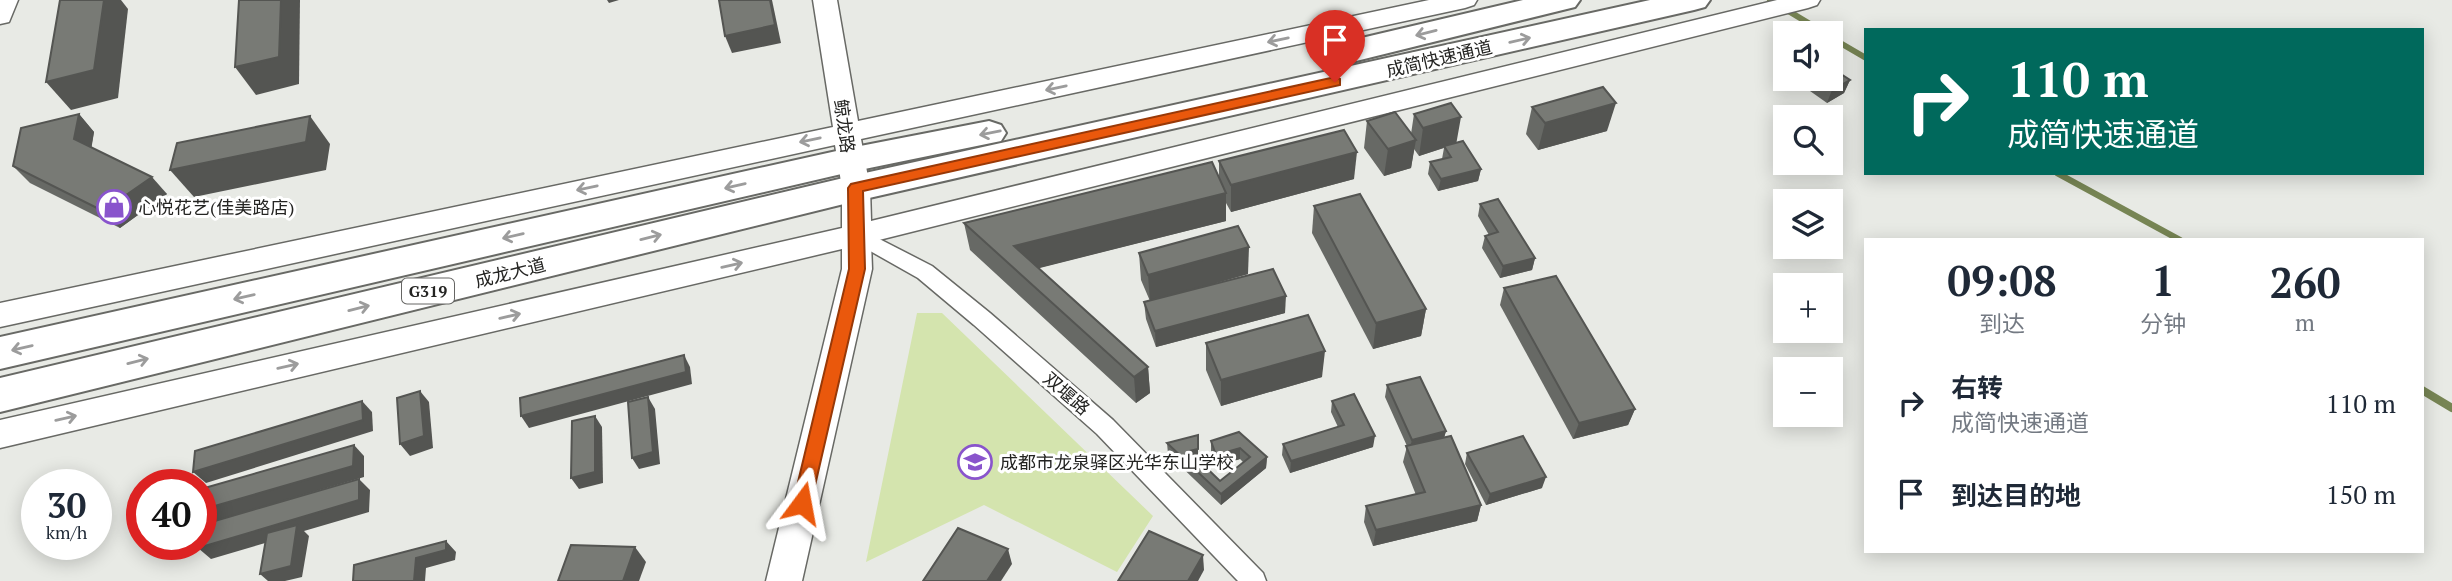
<!DOCTYPE html>
<html lang="zh">
<head>
<meta charset="utf-8">
<style>
	body { margin:0; font-family:"PT Serif","Noto Sans SC",serif; background:#f2f2f3; color:#1f2937; height:100vh; display:flex; flex-direction:column; font-size:26px; white-space:nowrap }
	* { box-sizing:border-box; margin:0 }
	p { font-size:23px; color:#747a83 }
	.icon { flex:none; width:38px; height:38px; fill:none; stroke:currentColor; stroke-width:2; stroke-linecap:round; stroke-linejoin:round }
	.map { position:relative; flex:1; overflow:hidden }
	.panel { position:absolute; left:1864px; top:238px; width:560px; height:315px; display:flex; flex-direction:column; background:#fff; border-radius:0px; box-shadow:0 4px 18px #0003 }
	.panel>* { flex:none }
	.banner { position:absolute; left:1864px; top:28px; width:560px; height:147px; border-radius:0px; box-shadow:0 4px 18px #0003; background:#00695c; color:#fff; overflow:hidden }
	.fabs { position:absolute; left:1773px; top:21px; display:grid; gap:14px }
	.fabs a { display:grid; place-items:center; width:70px; height:70px; border-radius:0px; background:#fff; box-shadow:0 4px 18px #0003; font-size:35px }
	.speed { position:absolute; left:21px; top:469px; display:flex; gap:14px; font-size:35px; font-weight:700; text-align:center }
	.speed>* { display:grid; place-content:center; width:91px; height:91px; border-radius:50%; background:#fff; box-shadow:0 4px 18px #0003; line-height:1 }
	.speed small { font-size:18px; font-weight:400 }
	.speed .limit { border:10px solid #d22; background:#fff; color:#111 }
	.pin { position:absolute; display:grid; place-items:center; width:60px; height:60px; color:#fff; margin:-72px -30px; border-radius:50% 50% 50% 0; rotate:-45deg; box-shadow:0 0 7px #0007 }
	.pin .icon { rotate:45deg }
	.me { position:absolute; width:77px; margin:-38px; rotate:13deg; stroke-linejoin:round; filter:drop-shadow(0 0 5px #0008) }
	.turn { display:flex; align-items:center; gap:24px; height:147px; padding:0 28px; font-size:32px }
	.turn .icon { width:91px; height:91px; stroke-width:2.5 }
	.turn b { display:block; font-size:49px; line-height:60px }
	.eta { display:flex; justify-content:space-evenly; align-items:center; height:119px; text-align:center }
	.eta b { font-size:42px; font-weight:700; line-height:49px }
	ul { padding:0; list-style:none }
	li { display:flex; align-items:center; gap:21px; height:91px; padding:0 28px }
	li div { flex:1 }
	li b { display:block; font-size:26px }
	li em { font-style:normal }
	.map>svg:first-child { display:block }
	.green { fill:#d4e4ae }
	.lines { fill:none; stroke-linecap:round; stroke-linejoin:round }
	.stream-far1 { stroke:#778554; stroke-width:6 }
	.stream { stroke:#778554; stroke-width:8 }
	.street-casing { stroke:#686965; stroke-width:3 }
	.secondary-casing { stroke:#686965; stroke-width:3 }
	.highway-casing { stroke:#686965; stroke-width:4 }
	.street { fill:#fff; fill-rule:evenodd }
	.secondary { fill:#fff; fill-rule:evenodd }
	.highway { fill:#fff; fill-rule:evenodd }
	.wall { fill:#676965 }
	.shaded-wall { fill:#545552 }
	.building { fill:#787a75; stroke:#545552; stroke-width:2 }
	.oneway { stroke:#9c9c9c }
	.route { fill:#ea580c; stroke:#983908; stroke-width:2 }
	.labels { text-anchor:middle; dominant-baseline:central; stroke-width:6; stroke-linejoin:round; paint-order:stroke }
	.shield { fill:#fff; stroke:#666664; stroke-width:2 }
	.shield-label { font-size:16px; font-weight:bold; fill:#242422 }
	.street-label { font-size:18px; fill:#242422; stroke:#fff }
	.poi-label { font-size:18px; fill:#242422; stroke:#fff; text-anchor:start }
</style>
</head>
<body>
<div class="map">
<svg width="2452" height="581" viewBox="0 0 2452 581">
	<rect width="100%" height="100%" fill="#e8eae5"/>
	<!-- green -->
	<polygon class="green" points="917,313 942,313 1153,516 1117,572 984,505 866,562"/>
	<g class="lines">
		<!-- stream-far1 -->
		<g class="stream-far1">
			<polyline points="1770,0 1825,33"/>
			<polyline points="1830,37 1866,58"/>
			<polyline points="2057,173 2180,240"/>
		</g>
		<!-- stream -->
		<polyline class="stream" points="2422,390 2452,408"/>
		<!-- street casing -->
		<g class="street-casing">
			<polygon id="street" points="856,227 932,266 990,313 1113,420 1263,573 1266,581 1238,581 1097,434 974,325 918,278 849,239 846,234 849,229"/>
		</g>
		<!-- secondary casing -->
		<g class="secondary-casing">
			<g id="secondary">
				<polygon points="0,0 18,0 9,22 0,24"/>
				<polygon points="813,0 837,0 858,121 1429,0 1477,0 1474,5 1465,8 861,139 870,188 871,221 1777,0 1820,0 1817,5 1808,8 871,242 872,269 802,581 766,581 842,269 842,249 0,448 0,420 842,228 842,188 835,145 0,327 0,303 833,127"/>
			</g>
		</g>
		<!-- highway casing -->
		<g class="highway-casing">
			<g id="highway">
				<polygon points="1523,0 1580,0 1575,7 1348,63 1336,60 1332,52 1336,44"/>
				<polygon points="1650,0 1710,0 1705,7 1694,10 856,201 0,412 0,378 856,175"/>
				<polygon points="989,121 1001,125 1006,133 1001,141 850,172 0,369 0,337 850,148"/>
			</g>
		</g>
		<!-- street -->
		<use href="#street" class="street"/>
		<!-- secondary -->
		<use href="#secondary" class="secondary"/>
		<!-- highway -->
		<use href="#highway" class="highway"/>
	</g>
	<!-- wall -->
	<g class="wall">
		<polygon points="1793,79 1830,79 1850,80 1844,93 1827,103"/>
		<polygon points="1532,107 1607,131 1538,150 1526,134"/>
		<polygon points="79,114 94,132 91,148 167,194 120,228 30,183 13,166"/>
		<polygon points="1414,114 1456,143 1481,169 1478,181 1438,191 1428,174 1430,162 1442,159 1444,148 1419,156 1414,149 1411,168 1384,176 1364,148 1367,121 1411,134"/>
		<polygon points="1219,161 1354,179 1231,212 1226,203 1226,221 1038,268 1148,367 1150,393 1136,403 970,250 964,223 1219,178"/>
		<polygon points="1480,204 1535,258 1532,270 1500,278 1482,248 1485,236 1489,235 1478,216"/>
		<polygon points="1314,206 1426,309 1421,336 1373,349 1312,233"/>
		<polygon points="1139,253 1248,274 1215,283 1285,313 1156,347 1146,319 1144,302 1150,301 1141,280"/>
		<polygon points="1504,288 1635,409 1628,425 1573,439 1500,305"/>
		<polygon points="1206,343 1322,377 1221,406 1206,370"/>
		<polygon points="1387,385 1446,431 1444,437 1481,505 1477,521 1373,546 1364,522 1366,506 1416,495 1403,462 1407,446 1385,397"/>
		<polygon points="1332,401 1373,447 1290,473 1282,455 1283,444 1338,427 1331,412"/>
		<polygon points="1239,432 1267,457 1266,468 1221,505 1168,454 1167,443 1198,435 1198,460 1220,481 1244,463 1240,459 1217,466 1211,452 1211,441"/>
		<polygon points="1467,453 1542,488 1486,505 1465,464"/>
	</g>
	<!-- shaded-wall -->
	<g class="shaded-wall">
		<polygon points="104,0 121,0 128,9 118,98 71,110 46,82"/>
		<polygon points="281,0 300,0 299,84 256,95 235,67"/>
		<polygon points="607,0 619,0 609,3"/>
		<polygon points="770,0 772,0 781,43 732,53 725,36"/>
		<polygon points="1850,80 1844,93 1827,103 1832,90"/>
		<polygon points="1616,103 1607,131 1538,150 1545,123"/>
		<polygon points="79,114 94,132 90,157 74,139"/>
		<polygon points="310,116 330,144 326,170 194,197 170,170"/>
		<polygon points="1461,117 1456,145 1444,146 1443,148 1419,156 1423,128"/>
		<polygon points="1416,140 1411,168 1384,176 1388,149"/>
		<polygon points="1357,152 1354,179 1231,212 1231,185"/>
		<polygon points="1481,169 1478,181 1438,191 1441,179"/>
		<polygon points="152,177 167,194 120,228 103,211"/>
		<polygon points="1226,193 1226,221 1020,273 1014,246"/>
		<polygon points="1249,247 1248,274 1150,302 1148,275"/>
		<polygon points="1535,258 1532,270 1500,278 1503,266"/>
		<polygon points="1286,296 1285,313 1156,347 1155,331"/>
		<polygon points="1426,309 1421,336 1373,349 1376,323"/>
		<polygon points="1325,351 1322,377 1221,406 1221,380"/>
		<polygon points="684,355 690,367 692,384 529,428 521,416"/>
		<polygon points="1148,367 1150,393 1136,403 1134,377"/>
		<polygon points="420,391 429,402 433,448 410,456 400,444"/>
		<polygon points="648,397 655,409 660,464 639,469 632,458"/>
		<polygon points="362,401 372,412 373,431 206,483 193,472"/>
		<polygon points="1635,409 1628,425 1573,439 1579,423"/>
		<polygon points="595,416 602,427 603,483 579,489 571,478"/>
		<polygon points="1446,431 1443,442 1409,451 1412,440"/>
		<polygon points="1375,436 1373,447 1290,473 1291,461"/>
		<polygon points="354,445 364,456 364,477 208,523 201,517 201,510"/>
		<polygon points="1240,448 1240,459 1217,466 1216,455"/>
		<polygon points="1198,449 1198,460 1189,451"/>
		<polygon points="1267,457 1266,468 1221,505 1221,494"/>
		<polygon points="1546,477 1542,488 1486,505 1490,494"/>
		<polygon points="359,479 370,490 369,512 304,531 309,536 302,577 285,581 268,581 260,574 296,534 211,559 198,548"/>
		<polygon points="1481,505 1477,521 1373,546 1376,530"/>
		<polygon points="446,541 456,552 455,560 426,568 425,581 414,581 416,558"/>
		<polygon points="635,547 646,562 639,581 623,581"/>
		<polygon points="1008,549 1012,564 1001,581 987,581"/>
		<polygon points="1203,555 1204,570 1198,581 1188,581"/>
	</g>
	<!-- building -->
	<g class="building">
		<polygon points="60,0 104,0 94,70 46,82"/>
		<polygon points="239,0 281,0 279,57 235,67"/>
		<polygon points="719,0 770,0 775,25 725,36"/>
		<polygon points="1830,67 1850,80 1832,90 1816,79 1830,79"/>
		<polygon points="1603,87 1616,103 1545,123 1532,107"/>
		<polygon points="1451,103 1461,117 1423,128 1414,114"/>
		<polygon points="1395,112 1416,140 1388,149 1367,121"/>
		<polygon points="79,114 74,139 152,177 103,211 13,166 21,128"/>
		<polygon points="310,116 306,142 170,170 177,143"/>
		<polygon points="1344,130 1357,152 1231,185 1219,161"/>
		<polygon points="1463,141 1481,169 1441,179 1430,162 1451,157 1444,146"/>
		<polygon points="1212,162 1226,193 1014,246 1148,367 1134,377 964,223"/>
		<polygon points="1360,194 1426,309 1376,323 1314,206"/>
		<polygon points="1498,199 1535,258 1503,266 1485,236 1498,232 1480,204"/>
		<polygon points="1238,226 1249,247 1148,275 1139,253"/>
		<polygon points="1273,269 1286,296 1155,331 1144,302"/>
		<polygon points="1556,276 1635,409 1579,423 1504,288"/>
		<polygon points="1308,315 1325,351 1221,380 1206,343"/>
		<polygon points="684,355 686,372 521,416 520,398"/>
		<polygon points="1420,377 1446,431 1412,440 1387,385"/>
		<polygon points="420,391 424,436 400,444 397,398"/>
		<polygon points="1354,394 1375,436 1291,461 1283,444 1344,425 1332,401"/>
		<polygon points="648,397 653,452 632,458 628,402"/>
		<polygon points="362,401 363,420 193,472 195,451"/>
		<polygon points="595,416 595,472 571,478 572,421"/>
		<polygon points="1239,432 1267,457 1221,494 1167,443 1198,435 1198,449 1189,451 1220,481 1250,457 1240,448 1216,455 1211,441"/>
		<polygon points="1451,436 1481,505 1376,530 1366,506 1425,492 1406,446"/>
		<polygon points="1523,436 1546,477 1490,494 1467,453"/>
		<polygon points="354,445 353,466 201,510 201,489"/>
		<polygon points="359,479 359,500 198,548 198,544 201,544 201,525"/>
		<polygon points="297,525 291,566 260,574 267,533"/>
		<polygon points="958,528 1008,549 987,581 923,581"/>
		<polygon points="1149,531 1203,555 1188,581 1118,581"/>
		<polygon points="446,541 446,550 416,558 414,581 353,581 354,565"/>
		<polygon points="571,545 635,547 623,581 558,581"/>
	</g>
	<!-- one-way arrows -->
	<defs><path id="oneway-shaft" d="M-6 0H5M1.5-3L5.5 0L1.5 3" fill="none" stroke-width="1.6" stroke-linecap="round" stroke-linejoin="round" transform="scale(1.75)"/></defs>
	<g class="oneway">
		<use href="#oneway-shaft" transform="translate(1426 33) rotate(166)"/>
		<use href="#oneway-shaft" transform="translate(1278 40) rotate(168)"/>
		<use href="#oneway-shaft" transform="translate(1520 40) rotate(-13)"/>
		<use href="#oneway-shaft" transform="translate(1056 88) rotate(168)"/>
		<use href="#oneway-shaft" transform="translate(990 133) rotate(169)"/>
		<use href="#oneway-shaft" transform="translate(810 140) rotate(168)"/>
		<use href="#oneway-shaft" transform="translate(735 186) rotate(167)"/>
		<use href="#oneway-shaft" transform="translate(587 188) rotate(168)"/>
		<use href="#oneway-shaft" transform="translate(513 236) rotate(167)"/>
		<use href="#oneway-shaft" transform="translate(651 237) rotate(-14)"/>
		<use href="#oneway-shaft" transform="translate(732 265) rotate(-13)"/>
		<use href="#oneway-shaft" transform="translate(244 297) rotate(167)"/>
		<use href="#oneway-shaft" transform="translate(359 308) rotate(-14)"/>
		<use href="#oneway-shaft" transform="translate(510 316) rotate(-13)"/>
		<use href="#oneway-shaft" transform="translate(22 348) rotate(167)"/>
		<use href="#oneway-shaft" transform="translate(138 361) rotate(-14)"/>
		<use href="#oneway-shaft" transform="translate(288 366) rotate(-13)"/>
		<use href="#oneway-shaft" transform="translate(66 418) rotate(-13)"/>
	</g>
	<!-- route -->
	<polygon class="route" points="1335,77 1340,79 1340,85 863,191 865,269 811,503 809,509 802,511 796,509 793,503 849,269 848,188 851,184"/>
	<!-- icons -->
	<defs>
		<g id="shop-ring" transform="scale(1.75)"><circle r="9.5" fill="#fff" stroke="#8954cc" stroke-width="1.5"/><path d="M-5-2.5h2.3a2.7 3.5 0 0 1 5.4 0H5L5.5 6h-11ZM-1.5-2.5h3a1.5 2.3 0 0 0-3 0Z" fill="#8954cc"/></g>
		<g id="school-ring" transform="scale(1.75)"><circle r="9.5" fill="#fff" stroke="#8954cc" stroke-width="1.5"/><path d="M0-5L7-2L0 1L-7-2ZM-4 1L0 2.5L4 1V4Q0 6-4 4Z" fill="#8954cc"/></g>
	</defs>
	<g fill-rule="evenodd">
		<use href="#shop-ring" x="114" y="207"/>
		<use href="#school-ring" x="975" y="462"/>
	</g>
	<g class="labels">
		<!-- shield labels -->
		<rect class="shield" x="402" y="278.5" width="52" height="25" rx="5"/>
		<g class="shield-label">
			<text x="428" y="291">G319</text>
		</g>
		<!-- street labels -->
		<g class="street-label">
			<text transform="translate(1439 58) rotate(-13)">成简快速通道</text>
			<text transform="translate(845 126) rotate(82)">鲸龙路</text>
			<text transform="translate(510 272) rotate(-14)">成龙大道</text>
			<text transform="translate(1067 393) rotate(41)">双堰路</text>
		</g>
		<!-- poi labels -->
		<g class="poi-label">
			<text x="138" y="207">心悦花艺(佳美路店)</text>
			<text x="1000" y="462">成都市龙泉驿区光华东山学校</text>
		</g>
	</g>
</svg>
<div class="fabs">
<a><svg class="icon" aria-label="sound" viewBox="0 0 24 24"><path d="M4 9h4l5-4v14l-5-4H4zM17 9q2 3 0 6"/></svg></a>
<a><svg class="icon" aria-label="search" viewBox="0 0 24 24"><circle cx="10" cy="10" r="6"/><path d="M15 15l6 6"/></svg></a>
<a><svg class="icon" aria-label="layers" viewBox="0 0 24 24"><path d="M12 4l9 5-9 5-9-5zM3 14l9 5 9-5"/></svg></a>
<a>+</a>
<a>−</a>
</div>
<div class="speed"><div>30<small>km/h</small></div><div class="limit">40</div></div>
<div class="pin" style="left:1335px;top:82px;background:#d93025"><svg class="icon" aria-label="arrive" viewBox="0 0 24 24"><path d="M6 21V4h12l-3 4 3 4H6"/></svg></div>
<svg class="me" style="left:802px;top:503px" viewBox="-20 -20 40 40"><path d="M0-17L14 15 0 8-14 15z" fill="#ea580c" stroke="#fff" stroke-width="4"/></svg>
<div class="banner">
<div class="turn"><svg class="icon" aria-label="right" viewBox="0 0 24 24"><path d="M7 20v-9h11M14 6l5 5-5 5"/></svg><div><b>110 m</b>成简快速通道</div></div>
</div>
<section class="panel">
<div class="eta">
<div><b>09:08</b><p>到达</p></div>
<div><b>1</b><p>分钟</p></div>
<div><b>260</b><p>m</p></div>
</div>
<ul>
<li><svg class="icon" aria-label="right" viewBox="0 0 24 24"><path d="M7 20v-9h11M14 6l5 5-5 5"/></svg><div><b>右转</b><p>成简快速通道</p></div><em>110 m</em></li>
<li><svg class="icon" aria-label="arrive" viewBox="0 0 24 24"><path d="M6 21V4h12l-3 4 3 4H6"/></svg><div><b>到达目的地</b></div><em>150 m</em></li>
</ul>
</section>
</div>
</body>
</html>
